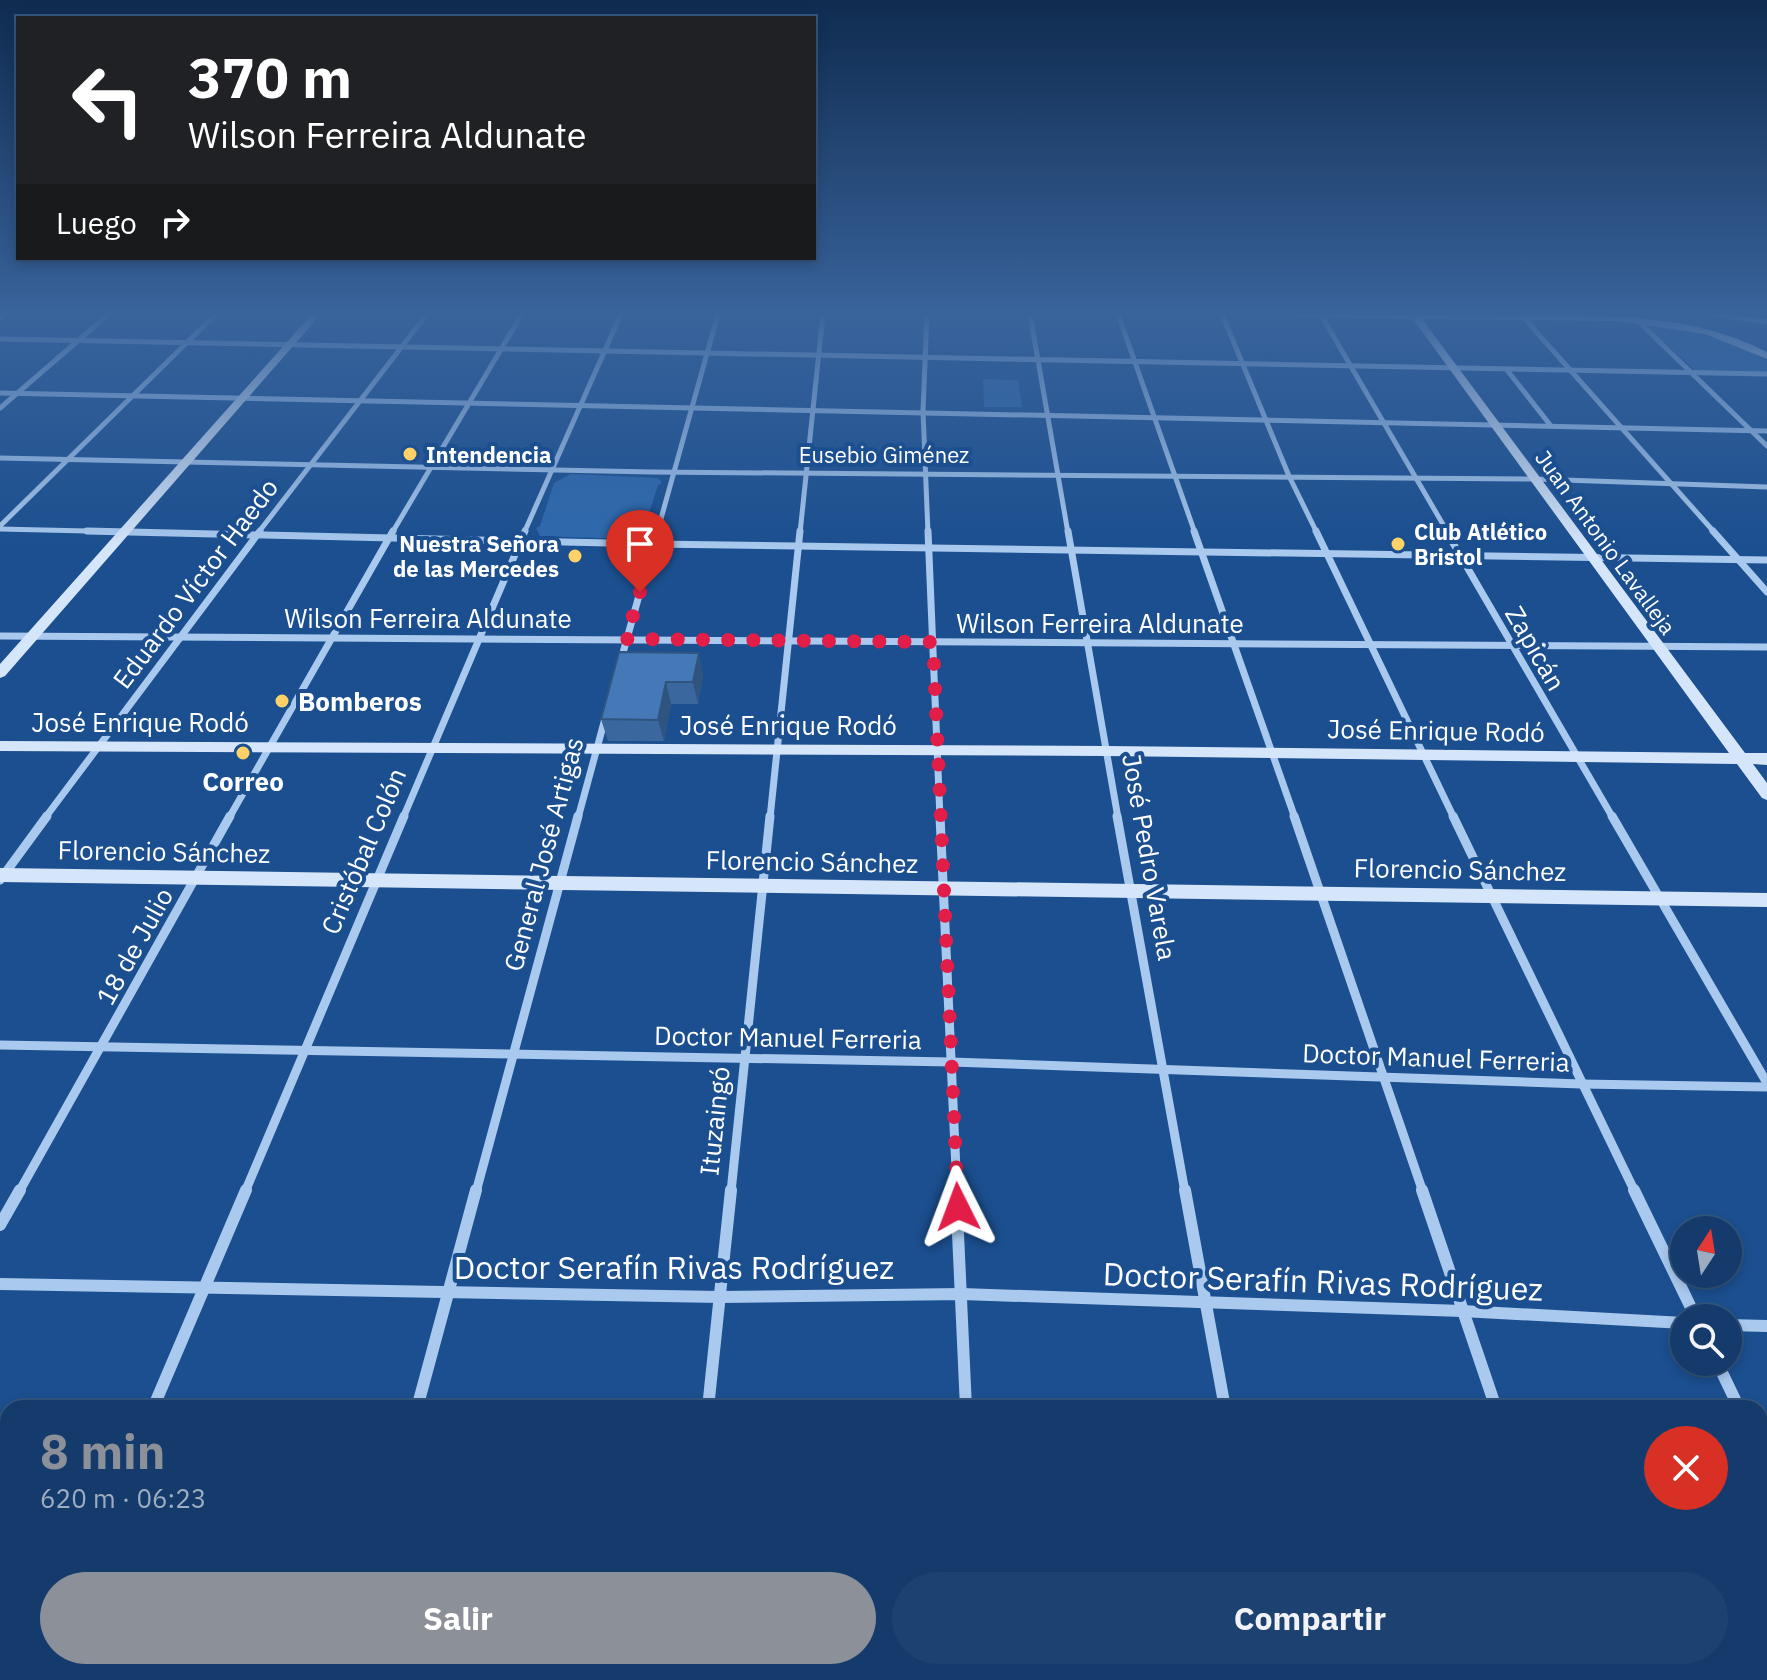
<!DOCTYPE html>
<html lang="es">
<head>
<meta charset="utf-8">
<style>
	body { margin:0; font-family:"IBM Plex Sans",sans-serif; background:#1d4271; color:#f1f3f6; height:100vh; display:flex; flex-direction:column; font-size:30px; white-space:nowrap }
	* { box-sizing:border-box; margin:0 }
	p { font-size:26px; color:#9dadc1 }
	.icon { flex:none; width:44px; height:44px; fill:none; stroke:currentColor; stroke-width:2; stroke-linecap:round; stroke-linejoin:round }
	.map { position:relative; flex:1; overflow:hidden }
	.details { position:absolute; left:0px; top:1400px; width:1768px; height:280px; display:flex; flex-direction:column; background:#143b6b; border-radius:24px 24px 0 0; box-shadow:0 4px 12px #0003,0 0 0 2px #33557e }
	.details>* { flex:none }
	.guide { position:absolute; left:16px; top:16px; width:800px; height:244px; border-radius:0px; box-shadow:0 4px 12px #0003,0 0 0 2px #33557e; background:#202124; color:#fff; overflow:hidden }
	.needle { width:52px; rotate:12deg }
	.controls { position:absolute; left:1670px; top:1216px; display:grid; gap:16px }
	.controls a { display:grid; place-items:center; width:72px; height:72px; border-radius:50%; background:#143b6b; box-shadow:0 4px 12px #0003,0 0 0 2px #33557e; font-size:40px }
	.pin { position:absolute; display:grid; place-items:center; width:68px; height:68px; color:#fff; margin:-82px -34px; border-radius:50% 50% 50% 0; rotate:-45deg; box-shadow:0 0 8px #0007 }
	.pin .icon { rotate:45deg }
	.me { position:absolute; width:88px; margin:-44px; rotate:357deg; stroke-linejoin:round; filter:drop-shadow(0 0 6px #0008) }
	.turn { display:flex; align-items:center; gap:28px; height:168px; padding:0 40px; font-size:36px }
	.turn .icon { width:104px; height:104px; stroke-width:2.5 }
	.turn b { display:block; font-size:56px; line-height:68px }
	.then { display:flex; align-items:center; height:76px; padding:0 40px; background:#0003; gap:16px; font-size:30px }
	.round { display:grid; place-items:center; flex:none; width:84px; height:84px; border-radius:42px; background:#1d4271 }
	.headline { display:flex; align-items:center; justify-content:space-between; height:136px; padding:0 40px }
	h1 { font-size:48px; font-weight:700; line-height:60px; color:#8c9099 }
	.primary-button { display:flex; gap:16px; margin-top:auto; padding:16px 40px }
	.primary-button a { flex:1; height:92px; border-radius:48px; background:#8c9099; color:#fff; font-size:32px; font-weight:700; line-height:92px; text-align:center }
	.primary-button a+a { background:#1d4271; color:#f1f3f6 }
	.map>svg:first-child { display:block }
	.green { fill:#2e69ad }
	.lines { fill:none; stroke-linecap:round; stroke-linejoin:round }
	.street-far3 { stroke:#a9c9ee; stroke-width:5 }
	.street-far2 { stroke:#a9c9ee; stroke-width:7 }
	.street-far1 { stroke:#a9c9ee; stroke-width:9 }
	.street { stroke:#a9c9ee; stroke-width:12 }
	.secondary { fill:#d6e6fa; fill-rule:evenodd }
	.wall { fill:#3a679d }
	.shaded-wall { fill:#305480 }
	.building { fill:#4478b7; stroke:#305480; stroke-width:2 }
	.route { stroke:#e11d48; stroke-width:14; stroke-dasharray:0 25.2 }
	.poi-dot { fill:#ffd166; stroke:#1b4f8f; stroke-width:3 }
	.labels { text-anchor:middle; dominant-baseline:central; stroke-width:8; stroke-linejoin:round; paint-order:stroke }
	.far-poi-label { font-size:22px; font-weight:bold; fill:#fff; stroke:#1b4f8f; text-anchor:start }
	.far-street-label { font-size:22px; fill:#fff; stroke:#1b4f8f }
	.street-label { font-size:26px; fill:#fff; stroke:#1b4f8f }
	.poi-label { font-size:26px; font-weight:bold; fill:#fff; stroke:#1b4f8f; text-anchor:start }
	.near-street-label { font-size:32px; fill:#fff; stroke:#1b4f8f }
</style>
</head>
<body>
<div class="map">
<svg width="1767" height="1680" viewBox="0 0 1767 1680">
	<rect width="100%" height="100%" fill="#1b4f8f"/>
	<!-- green -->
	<g class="green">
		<path d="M1645,325C1689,329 1729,337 1767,361V373L1697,372Z"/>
		<polygon points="983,379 1018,380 1022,407 984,407"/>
		<polygon points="571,474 658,478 662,483 658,485 645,526 647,532 629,539 540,536 536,528 540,526 554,483"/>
	</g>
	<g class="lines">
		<!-- street-far3 -->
		<g class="street-far3">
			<polyline points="927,314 923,411 928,533"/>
			<polyline points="1030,314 1068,533"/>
			<polyline points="1118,314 1195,533"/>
			<polyline points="1222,314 1289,476 1317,533"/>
			<polyline points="1713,314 1767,322"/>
			<polyline points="1321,315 1448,533"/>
			<polyline points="0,318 6,314"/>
			<polyline points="1524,318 1715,533"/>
			<polyline points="1637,320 1767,446"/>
			<polyline points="0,339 1767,374"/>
			<polyline points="1507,370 1551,426"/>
			<polyline points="0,393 1767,431"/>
			<polyline points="0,408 109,314"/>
			<polyline points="0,458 652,472 1535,479 1767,487"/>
			<polyline points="0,526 216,314"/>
			<polyline points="0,529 175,533"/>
			<polyline points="258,533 427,314"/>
			<polyline points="392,533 522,314"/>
			<polyline points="524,533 621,314"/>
			<polyline points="657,533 718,314"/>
			<polyline points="800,533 823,314"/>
		</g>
		<!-- street-far2 -->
		<g class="street-far2">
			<polyline points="87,531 653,544 1767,560"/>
			<polyline points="928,531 940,818"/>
			<polyline points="1068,531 1118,818"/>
			<polyline points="1194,531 1295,818"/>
			<polyline points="1316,531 1454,818"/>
			<polyline points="1446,531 1613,818"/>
			<polyline points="1713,531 1767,592"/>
			<polyline points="0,636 1767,647"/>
			<polyline points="621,660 657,531"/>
			<polyline points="45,818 260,531"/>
			<polyline points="229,818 393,531"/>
			<polyline points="403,818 525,531"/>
			<polyline points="578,818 606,715"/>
			<polyline points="770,818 800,531"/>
		</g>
		<!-- street-far1 -->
		<g class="street-far1">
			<polyline points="940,816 957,1192"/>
			<polyline points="1117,816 1185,1192"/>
			<polyline points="1294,816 1423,1192"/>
			<polyline points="1453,816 1635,1192"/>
			<polyline points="1612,816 1767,1083"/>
			<polyline points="0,880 47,816"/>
			<polyline points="0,1045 951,1062 1581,1084 1767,1087"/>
			<polyline points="19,1192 230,816"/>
			<polyline points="245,1192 404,816"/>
			<polyline points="476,1192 578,816"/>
			<polyline points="731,1192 770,816"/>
		</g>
		<!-- street -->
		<g class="street">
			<polyline points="956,1190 966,1408"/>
			<polyline points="1185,1190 1225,1408"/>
			<polyline points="1422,1190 1496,1408"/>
			<polyline points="1634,1190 1696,1318"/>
			<polyline points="0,1225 20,1190"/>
			<polyline points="0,1284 720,1297 962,1294 1462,1311 1684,1323"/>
			<polyline points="1728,1325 1767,1326"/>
			<polyline points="1717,1362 1739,1408"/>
			<polyline points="153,1408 246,1190"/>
			<polyline points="417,1408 476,1190"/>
			<polyline points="708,1408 731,1190"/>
			<polyline points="1760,1453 1767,1468"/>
			<polyline points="0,1619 8,1619"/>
			<polyline points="1760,1655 1767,1655"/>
			<polyline points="976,1672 977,1680"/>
			<polyline points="1274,1672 1275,1680"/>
			<polyline points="1586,1672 1589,1680"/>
			<polyline points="37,1680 40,1672"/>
			<polyline points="343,1680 345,1672"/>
			<polyline points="680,1680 681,1672"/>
		</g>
		<!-- secondary -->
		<g class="secondary">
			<polygon points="312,314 321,314 5,676 0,678 0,664"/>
			<path d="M1295,314C1370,314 1446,314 1522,315C1607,316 1688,312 1767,352V359L1705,334L1619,321L1422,319L1745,753H1767V765L1753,764L1767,783V800L1762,798L1737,764L1106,756L0,751V741L1106,746L1729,753L1413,319L1299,317Z"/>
			<polygon points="0,868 1767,893 1767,907 0,882"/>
		</g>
	</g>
	<!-- wall -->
	<polygon class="wall" points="619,652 703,675 698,704 671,704 664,741 608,741 601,719"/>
	<!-- shaded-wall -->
	<g class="shaded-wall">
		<polygon points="699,653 703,675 698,704 693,682"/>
		<polygon points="666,682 671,704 664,741 658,720"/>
	</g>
	<!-- building -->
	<polygon class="building" points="619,652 699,653 693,682 666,682 658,720 601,719"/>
	<!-- sky -->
	<linearGradient id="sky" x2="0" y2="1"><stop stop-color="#0f2b4f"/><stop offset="0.57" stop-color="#39639b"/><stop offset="1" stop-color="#39639b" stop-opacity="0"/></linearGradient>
	<rect width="1767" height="549" fill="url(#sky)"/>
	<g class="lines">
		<!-- route -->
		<polyline class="route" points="640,592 626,639 933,642 958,1207"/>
	</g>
	<!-- markers -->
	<g class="poi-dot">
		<circle cx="410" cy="454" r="8"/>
		<circle cx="1398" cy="544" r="8"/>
		<circle cx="575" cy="556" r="8"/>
		<circle cx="282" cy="701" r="8"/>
		<circle cx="243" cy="753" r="8"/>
	</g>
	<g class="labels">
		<!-- far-poi labels -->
		<g class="far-poi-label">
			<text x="426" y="454">Intendencia</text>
			<text x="1414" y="531">Club Atlético<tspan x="1414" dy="25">Bristol</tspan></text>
			<text x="559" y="543" text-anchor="end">Nuestra Señora<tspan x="559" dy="25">de las Mercedes</tspan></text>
		</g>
		<!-- far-street labels -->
		<g class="far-street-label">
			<text x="884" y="454">Eusebio Giménez</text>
			<text transform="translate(1606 542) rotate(54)">Juan Antonio Lavalleja</text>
		</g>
		<!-- street labels -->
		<g class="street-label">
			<text transform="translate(195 583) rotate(-53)">Eduardo Víctor Haedo</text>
			<text x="428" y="618">Wilson Ferreira Aldunate</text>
			<text x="1100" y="623">Wilson Ferreira Aldunate</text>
			<text transform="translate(1536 648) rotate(60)">Zapicán</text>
			<text x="140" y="722">José Enrique Rodó</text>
			<text x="788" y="725">José Enrique Rodó</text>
			<text transform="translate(1436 730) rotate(1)">José Enrique Rodó</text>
			<text transform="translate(164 851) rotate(1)">Florencio Sánchez</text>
			<text transform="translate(363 851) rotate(-67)">Cristóbal Colón</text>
			<text transform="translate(543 854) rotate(-75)">General José Artigas</text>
			<text transform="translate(1150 857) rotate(80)">José Pedro Varela</text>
			<text transform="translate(812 861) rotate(1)">Florencio Sánchez</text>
			<text transform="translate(1460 869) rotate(1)">Florencio Sánchez</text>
			<text transform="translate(134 946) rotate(-61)">18 de Julio</text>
			<text transform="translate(788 1037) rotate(1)">Doctor Manuel Ferreria</text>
			<text transform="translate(1436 1057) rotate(2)">Doctor Manuel Ferreria</text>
			<text transform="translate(714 1121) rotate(-84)">Ituzaingó</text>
		</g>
		<!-- poi labels -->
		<g class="poi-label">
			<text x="298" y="701">Bomberos</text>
			<text x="243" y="781" text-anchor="middle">Correo</text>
		</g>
		<!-- near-street labels -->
		<g class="near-street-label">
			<text x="674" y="1267">Doctor Serafín Rivas Rodríguez</text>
			<text transform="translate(1323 1281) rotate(2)">Doctor Serafín Rivas Rodríguez</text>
		</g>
	</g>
</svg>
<div class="controls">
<a><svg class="needle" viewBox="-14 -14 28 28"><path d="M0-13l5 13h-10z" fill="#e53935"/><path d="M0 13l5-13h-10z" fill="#9dadc1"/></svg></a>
<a><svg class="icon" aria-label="search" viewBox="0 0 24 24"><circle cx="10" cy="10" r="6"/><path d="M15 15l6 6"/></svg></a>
</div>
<div class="pin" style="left:640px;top:592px;background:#d93025"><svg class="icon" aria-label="arrive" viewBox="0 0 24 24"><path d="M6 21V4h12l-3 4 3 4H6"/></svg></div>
<svg class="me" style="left:958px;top:1207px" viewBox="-20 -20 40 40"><path d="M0-17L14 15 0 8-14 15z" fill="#e11d48" stroke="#fff" stroke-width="4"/></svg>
<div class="guide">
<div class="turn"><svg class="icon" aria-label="left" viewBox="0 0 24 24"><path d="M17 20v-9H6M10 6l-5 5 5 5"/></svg><div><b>370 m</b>Wilson Ferreira Aldunate</div></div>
<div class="then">Luego<svg class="icon" aria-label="right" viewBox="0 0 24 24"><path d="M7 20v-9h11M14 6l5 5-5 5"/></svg></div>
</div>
<section class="details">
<div class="headline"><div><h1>8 min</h1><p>620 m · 06:23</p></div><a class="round" style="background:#d93025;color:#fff"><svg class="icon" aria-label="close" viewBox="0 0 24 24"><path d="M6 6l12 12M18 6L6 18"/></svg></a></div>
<div class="primary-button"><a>Salir</a><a>Compartir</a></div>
</section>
</div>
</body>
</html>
